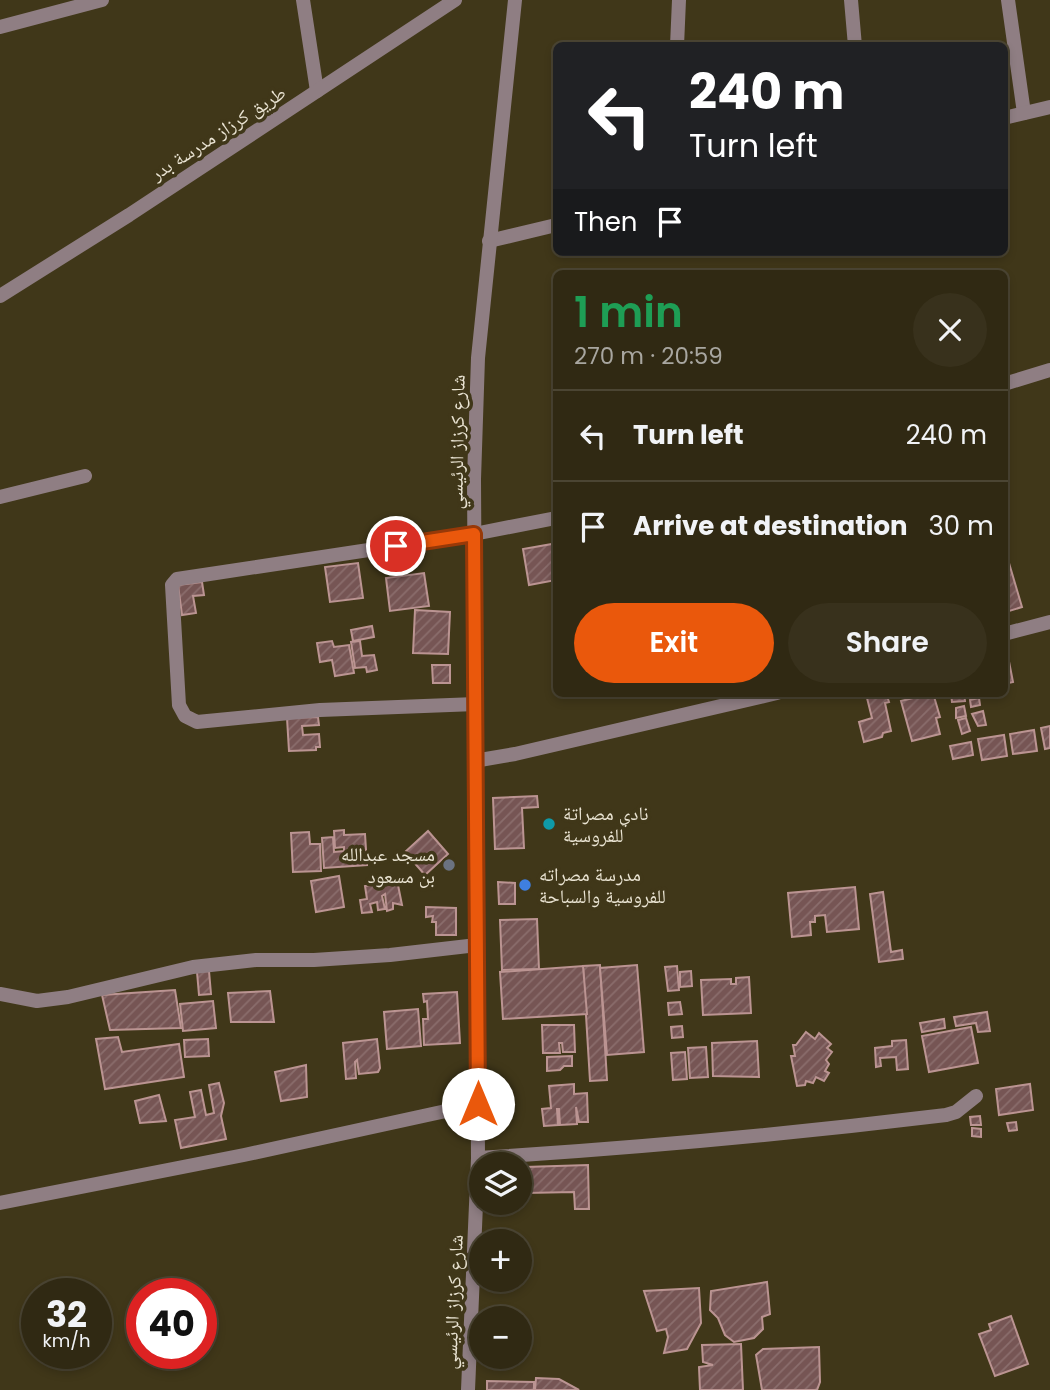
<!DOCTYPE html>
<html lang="en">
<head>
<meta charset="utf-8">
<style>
	body { margin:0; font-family:Poppins,"Noto Naskh Arabic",sans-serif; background:#38311c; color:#f1f3f6; height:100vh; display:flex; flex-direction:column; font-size:26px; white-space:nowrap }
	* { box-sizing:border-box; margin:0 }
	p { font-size:23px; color:#a8a6a0 }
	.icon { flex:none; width:38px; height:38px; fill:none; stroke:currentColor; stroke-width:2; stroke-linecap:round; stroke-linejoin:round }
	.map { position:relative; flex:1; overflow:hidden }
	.drawer { position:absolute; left:553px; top:270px; width:455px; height:427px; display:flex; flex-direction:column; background:#302913; border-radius:10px; box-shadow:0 4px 10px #0003,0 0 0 2px #4b4533 }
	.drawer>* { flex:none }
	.guide { position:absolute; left:553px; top:42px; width:455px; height:214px; border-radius:10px; box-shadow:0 4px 10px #0003,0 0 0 2px #4b4533; background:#202124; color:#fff; overflow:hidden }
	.tools { position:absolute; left:469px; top:1152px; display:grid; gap:14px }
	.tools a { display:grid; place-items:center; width:63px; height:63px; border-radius:50%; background:#302913; box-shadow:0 4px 10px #0003,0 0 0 2px #4b4533; font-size:35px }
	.speed { position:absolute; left:21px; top:1278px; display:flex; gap:14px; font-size:35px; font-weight:700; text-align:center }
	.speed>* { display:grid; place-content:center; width:91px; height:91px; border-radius:50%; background:#302913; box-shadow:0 4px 10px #0003,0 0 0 2px #4b4533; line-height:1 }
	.speed small { font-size:18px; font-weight:400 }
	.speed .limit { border:10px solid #d22; background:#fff; color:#111 }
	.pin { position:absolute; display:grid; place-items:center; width:60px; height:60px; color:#fff; margin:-30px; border:4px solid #fff; border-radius:50%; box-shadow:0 2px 7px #0007 }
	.me { position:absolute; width:77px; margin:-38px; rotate:0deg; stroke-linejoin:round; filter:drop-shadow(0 0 5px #0008) }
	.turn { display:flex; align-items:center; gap:24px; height:147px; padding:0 21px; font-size:32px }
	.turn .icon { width:91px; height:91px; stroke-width:2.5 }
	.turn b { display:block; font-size:49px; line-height:60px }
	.then { display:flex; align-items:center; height:66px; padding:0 21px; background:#0003; gap:14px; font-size:26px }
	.round { display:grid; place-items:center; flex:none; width:74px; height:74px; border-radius:37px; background:#38311c }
	.overview { display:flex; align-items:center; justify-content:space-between; height:119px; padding:0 21px }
	h1 { font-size:42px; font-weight:600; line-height:52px; color:#1e9e55 }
	.primary-button { display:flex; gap:14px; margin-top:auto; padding:14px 21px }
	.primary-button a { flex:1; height:80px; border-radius:42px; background:#ea580c; color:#fff; font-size:28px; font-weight:600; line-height:80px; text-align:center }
	.primary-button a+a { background:#38311c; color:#f1f3f6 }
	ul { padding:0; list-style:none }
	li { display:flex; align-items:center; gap:21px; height:91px; padding:0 21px; border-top:2px solid #4b4533 }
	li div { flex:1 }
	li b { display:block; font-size:26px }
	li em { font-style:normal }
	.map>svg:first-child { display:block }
	.building { fill:url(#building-hatch); stroke:#bb9492; stroke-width:2 }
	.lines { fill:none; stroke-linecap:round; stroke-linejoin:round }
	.minor { stroke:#8f7e83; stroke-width:14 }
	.tertiary { stroke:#8f7e83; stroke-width:14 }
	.route-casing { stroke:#983908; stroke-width:18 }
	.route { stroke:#ea580c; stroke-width:12 }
	.culture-dot { fill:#0f9aa8; stroke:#403719; stroke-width:2.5 }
	.worship-dot { fill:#6b7280; stroke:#403719; stroke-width:2.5 }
	.shop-dot { fill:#3f7fe0; stroke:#403719; stroke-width:2.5 }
	.labels { text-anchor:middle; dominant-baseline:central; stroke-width:7; stroke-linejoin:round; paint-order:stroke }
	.street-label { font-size:19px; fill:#eae4d3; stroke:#403719 }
	.poi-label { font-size:19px; fill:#eae4d3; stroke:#403719; text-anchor:start }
</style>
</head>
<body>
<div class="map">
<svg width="1050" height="1390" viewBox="0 0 1050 1390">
	<defs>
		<pattern id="building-hatch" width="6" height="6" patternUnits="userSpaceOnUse" patternTransform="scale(1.75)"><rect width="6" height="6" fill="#765554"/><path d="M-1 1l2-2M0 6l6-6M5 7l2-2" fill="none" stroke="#8a6d6c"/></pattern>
	</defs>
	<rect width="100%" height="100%" fill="#403719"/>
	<!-- building -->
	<g class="building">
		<polygon points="552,544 556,580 529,585 523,549"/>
		<polygon points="358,563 363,598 330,602 325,567"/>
		<polygon points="1009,563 1022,607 1006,612 1004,564"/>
		<polygon points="424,573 429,606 390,611 386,578"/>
		<polygon points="202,582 204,595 193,596 196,613 182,615 178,585"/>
		<polygon points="415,610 450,612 448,654 413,653"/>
		<polygon points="372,626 374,637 353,641 351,630"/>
		<polygon points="332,641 334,647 349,645 354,673 335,676 332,660 320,662 317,643"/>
		<polygon points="360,641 362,656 374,655 377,670 367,672 366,667 355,668 351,642"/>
		<polygon points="1004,646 1006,646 1013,682 1004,684"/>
		<polygon points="432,665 450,665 450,683 433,683"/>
		<polygon points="886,693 889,702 885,703 891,731 883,733 882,737 864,742 859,722 872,718 867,698"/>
		<polygon points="933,693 940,717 936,718 940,734 912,741 901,701"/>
		<polygon points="951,693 964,693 965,701 952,702"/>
		<polygon points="979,698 980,705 971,707 970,700"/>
		<polygon points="964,706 966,716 956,718 956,708"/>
		<polygon points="983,711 986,725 978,726 972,714"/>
		<polygon points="318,717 319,725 302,726 303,735 319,734 320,747 316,747 316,750 289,751 287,718"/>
		<polygon points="966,718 970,731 962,734 958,720"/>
		<polygon points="1050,726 1050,748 1045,749 1041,728"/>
		<polygon points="1034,730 1037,751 1013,754 1010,734"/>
		<polygon points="1004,735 1007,756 982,760 978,739"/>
		<polygon points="971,742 973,755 953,759 950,746"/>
		<polygon points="537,796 538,807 522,808 524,848 495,849 493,798"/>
		<polygon points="344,830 344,835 365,834 367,865 324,868 322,838 333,837 334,852 344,851 344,847 335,848 334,831"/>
		<polygon points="428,831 448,854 425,875 405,852"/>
		<polygon points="309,832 310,844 320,844 321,871 293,872 291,833"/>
		<polygon points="339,876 344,907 316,912 311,881"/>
		<polygon points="378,879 397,880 402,905 393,903 393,909 387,911 385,894 382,896 385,909 378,910 377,902 370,904 372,912 362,913 360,900 367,899 365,886 378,884"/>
		<polygon points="498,882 515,883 515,904 499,904"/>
		<polygon points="855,887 859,929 827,932 825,915 815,916 815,922 810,922 811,935 792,937 788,893"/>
		<polygon points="883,892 891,952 902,950 903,959 879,962 870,894"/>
		<polygon points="426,907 456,908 456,935 436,935 436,922 432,922 433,916 426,917"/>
		<polygon points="537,919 539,969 502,970 500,920"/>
		<polygon points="600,965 607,1080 590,1081 583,966"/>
		<polygon points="637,965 644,1052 607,1055 600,968"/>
		<polygon points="583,966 587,1014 503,1019 500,972"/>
		<polygon points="677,966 679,990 668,991 665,967"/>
		<polygon points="209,971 211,994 199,995 197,972"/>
		<polygon points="691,971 692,986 680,987 680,972"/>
		<polygon points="749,977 751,1013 703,1015 701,980 731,979 731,984 736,984 736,978"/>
		<polygon points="175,990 181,1028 110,1030 102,995"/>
		<polygon points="270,991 274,1022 231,1022 228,993"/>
		<polygon points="457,992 460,1043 424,1045 423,1019 428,1019 427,1001 424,1002 423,994"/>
		<polygon points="213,1001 216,1028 183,1031 180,1004"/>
		<polygon points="680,1002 682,1014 669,1015 668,1003"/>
		<polygon points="418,1009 421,1046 387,1049 384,1012"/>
		<polygon points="987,1012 990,1031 978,1032 976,1023 956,1026 954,1017"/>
		<polygon points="944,1019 945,1028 922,1032 920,1023"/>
		<polygon points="542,1025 574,1025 575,1052 563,1052 562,1043 559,1043 560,1053 543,1053"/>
		<polygon points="682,1026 683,1037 672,1038 671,1027"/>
		<polygon points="971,1027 978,1063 929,1072 922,1036"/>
		<polygon points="806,1032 815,1039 819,1033 831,1044 827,1048 832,1052 826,1060 829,1064 825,1071 829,1073 824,1081 816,1077 813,1083 806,1081 805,1085 797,1086 791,1056 795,1056 793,1045 796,1045"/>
		<polygon points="118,1037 122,1052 179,1044 184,1077 105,1089 96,1039"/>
		<polygon points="208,1039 209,1056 185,1057 184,1040"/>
		<polygon points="377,1039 380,1068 378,1072 359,1074 357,1060 355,1062 356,1078 346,1079 343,1043"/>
		<polygon points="906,1040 908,1069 897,1070 896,1057 880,1058 881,1066 876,1067 875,1048 892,1046 892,1041"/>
		<polygon points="757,1041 759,1077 713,1076 712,1043"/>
		<polygon points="706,1047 708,1077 690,1078 688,1048"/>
		<polygon points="685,1052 687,1079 673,1080 671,1053"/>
		<polygon points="572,1056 572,1066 564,1066 560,1070 547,1071 547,1057"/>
		<polygon points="306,1065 307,1097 281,1101 275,1072"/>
		<polygon points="219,1083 224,1103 221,1116 226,1139 181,1148 175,1120 195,1117 190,1092 201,1090 206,1115 214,1113 209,1085"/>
		<polygon points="574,1084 574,1094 587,1093 588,1122 579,1122 576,1107 577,1124 560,1125 559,1109 557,1109 558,1125 544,1126 542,1109 551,1108 549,1086"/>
		<polygon points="1030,1084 1033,1110 999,1115 996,1089"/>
		<polygon points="159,1095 166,1121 140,1123 135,1101"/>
		<polygon points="980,1116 981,1125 971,1125 970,1117"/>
		<polygon points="1016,1122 1017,1130 1009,1131 1007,1123"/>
		<polygon points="972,1128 981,1129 981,1137 972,1136"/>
		<polygon points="588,1165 589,1209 575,1209 574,1192 526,1193 525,1167"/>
		<polygon points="767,1282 770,1314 762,1317 763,1329 754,1338 734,1342 725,1335 718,1318 710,1310 711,1291"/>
		<polygon points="699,1288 701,1323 687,1349 664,1353 668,1337 666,1329 657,1331 644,1291"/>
		<polygon points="1011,1316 1028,1364 995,1376 979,1334 991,1330 989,1324"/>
		<polygon points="741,1344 743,1390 700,1390 699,1367 713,1365 703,1362 702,1345"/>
		<polygon points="819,1347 820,1382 817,1390 762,1390 756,1355 763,1349"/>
		<polygon points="536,1378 559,1379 579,1390 535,1390"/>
		<polygon points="487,1381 534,1382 534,1390 487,1390"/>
	</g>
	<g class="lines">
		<!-- minor -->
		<g class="minor">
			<polyline points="303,0 317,91"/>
			<polyline points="851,0 855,46"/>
			<polyline points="1008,0 1024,113"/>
			<polyline points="0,27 102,0"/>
			<polyline points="677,46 679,0"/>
			<polyline points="1004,118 1050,107"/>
			<polyline points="489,241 556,225"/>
			<polyline points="1004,384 1050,370"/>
			<polyline points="0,497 85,476"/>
			<polyline points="1004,634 1050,622"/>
			<polyline points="476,704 320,710 197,722 185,716 179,705 172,585 177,579 474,534 556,518"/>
			<polyline points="474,761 515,754 777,693"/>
			<polyline points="0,994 37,1001 68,997 193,967 256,960 314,960 390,955 477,945"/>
			<path d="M478,1158C635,1148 790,1134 946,1115L956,1112L976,1096"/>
			<polyline points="0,1203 244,1155 478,1104"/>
		</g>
		<!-- tertiary -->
		<g class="tertiary">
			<polyline points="0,296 129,215 455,0"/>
			<polyline points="468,1390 478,1158 474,479 478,358 515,0"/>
		</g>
	</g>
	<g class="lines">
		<!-- route casing -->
		<g class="route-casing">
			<polyline id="route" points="396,546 474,534 478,1104"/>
		</g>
		<!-- route -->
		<use href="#route" class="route"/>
	</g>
	<!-- markers -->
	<circle class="culture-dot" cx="549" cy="824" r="7"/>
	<circle class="worship-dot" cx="449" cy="865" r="7"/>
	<circle class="shop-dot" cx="525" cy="885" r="7"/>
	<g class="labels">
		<!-- street labels -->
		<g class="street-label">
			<text transform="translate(218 133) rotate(-33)">طريق كرزاز مدرسة بدر</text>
			<text transform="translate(457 442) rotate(-89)">شارع كرزاز الرئيسي</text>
			<text transform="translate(453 1302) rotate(-87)">شارع كرزاز الرئيسي</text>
		</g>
		<!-- poi labels -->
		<g class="poi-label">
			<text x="563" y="813">نادي مصراتة<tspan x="563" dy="22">للفروسية</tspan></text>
			<text x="435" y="854" text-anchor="end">مسجد عبدالله<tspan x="435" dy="22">بن مسعود</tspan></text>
			<text x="539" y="874">مدرسة مصراته<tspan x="539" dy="22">للفروسية والسباحة</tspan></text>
		</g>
	</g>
</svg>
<div class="tools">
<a><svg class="icon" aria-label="layers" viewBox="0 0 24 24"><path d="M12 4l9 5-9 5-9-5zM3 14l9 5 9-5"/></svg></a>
<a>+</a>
<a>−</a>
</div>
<div class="speed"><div>32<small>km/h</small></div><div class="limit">40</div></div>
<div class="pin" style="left:396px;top:546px;background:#d93025"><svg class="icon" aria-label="arrive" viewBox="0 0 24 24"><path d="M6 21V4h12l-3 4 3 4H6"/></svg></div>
<svg class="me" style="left:478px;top:1104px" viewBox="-20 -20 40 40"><circle r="19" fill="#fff"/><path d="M0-13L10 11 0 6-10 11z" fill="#ea580c"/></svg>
<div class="guide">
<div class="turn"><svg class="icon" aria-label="left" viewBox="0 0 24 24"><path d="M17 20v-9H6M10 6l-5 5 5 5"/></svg><div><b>240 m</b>Turn left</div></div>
<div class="then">Then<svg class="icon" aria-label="arrive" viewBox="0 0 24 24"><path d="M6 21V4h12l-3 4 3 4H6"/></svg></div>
</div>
<section class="drawer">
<div class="overview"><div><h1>1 min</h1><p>270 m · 20:59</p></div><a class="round"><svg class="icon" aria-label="close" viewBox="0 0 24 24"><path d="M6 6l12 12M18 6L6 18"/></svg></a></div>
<ul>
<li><svg class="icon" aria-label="left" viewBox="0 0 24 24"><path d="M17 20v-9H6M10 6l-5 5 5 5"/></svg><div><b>Turn left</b></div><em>240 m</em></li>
<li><svg class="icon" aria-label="arrive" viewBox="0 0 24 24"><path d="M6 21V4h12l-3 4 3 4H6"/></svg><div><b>Arrive at destination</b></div><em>30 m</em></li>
</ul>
<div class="primary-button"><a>Exit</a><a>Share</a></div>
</section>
</div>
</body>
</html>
